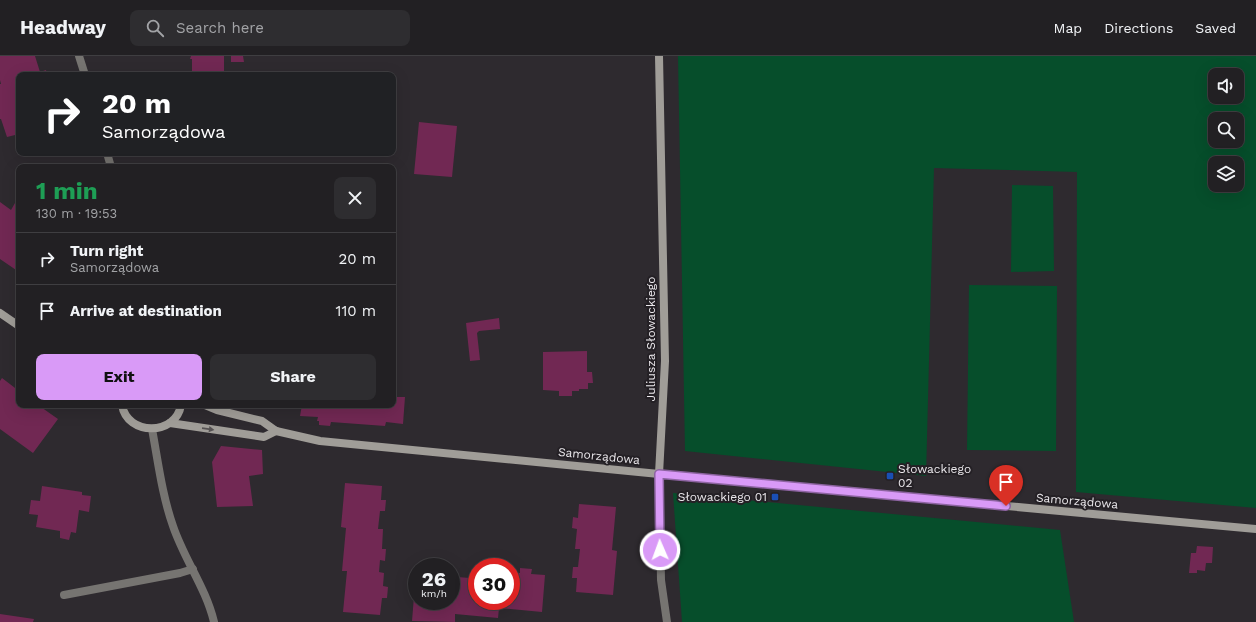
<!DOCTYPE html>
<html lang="en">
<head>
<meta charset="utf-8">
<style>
	body { margin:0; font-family:"Work Sans",sans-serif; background:#2e2d30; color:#f1f3f6; height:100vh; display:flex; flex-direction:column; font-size:15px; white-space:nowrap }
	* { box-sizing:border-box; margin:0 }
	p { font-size:13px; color:#a2a3a6 }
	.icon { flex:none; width:22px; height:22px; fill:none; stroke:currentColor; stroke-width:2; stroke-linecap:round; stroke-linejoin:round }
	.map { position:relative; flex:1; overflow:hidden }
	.panel { position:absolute; left:16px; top:108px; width:380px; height:244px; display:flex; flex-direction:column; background:#222023; border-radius:8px; box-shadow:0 4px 16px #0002,0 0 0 1px #3f3e41 }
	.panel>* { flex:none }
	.hud { position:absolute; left:16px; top:16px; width:380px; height:84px; border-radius:8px; box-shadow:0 4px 16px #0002,0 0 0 1px #3f3e41; background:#202124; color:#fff; overflow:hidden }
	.fabs { position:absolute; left:1208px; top:12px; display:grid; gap:8px }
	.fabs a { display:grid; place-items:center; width:36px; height:36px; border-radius:8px; background:#222023; box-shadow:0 4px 16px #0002,0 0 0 1px #3f3e41; font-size:20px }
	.speed { position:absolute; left:408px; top:502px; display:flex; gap:8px; font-size:20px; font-weight:700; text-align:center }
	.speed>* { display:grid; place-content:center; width:52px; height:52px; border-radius:50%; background:#222023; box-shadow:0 4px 16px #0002,0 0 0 1px #3f3e41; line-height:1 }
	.speed small { font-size:10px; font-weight:400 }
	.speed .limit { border:6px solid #d22; background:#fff; color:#111 }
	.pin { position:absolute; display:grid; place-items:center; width:34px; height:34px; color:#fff; margin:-41px -17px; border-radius:50% 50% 50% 0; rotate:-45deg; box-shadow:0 0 4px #0007 }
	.pin .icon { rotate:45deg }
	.me { position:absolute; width:44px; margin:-22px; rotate:358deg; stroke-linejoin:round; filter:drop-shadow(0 0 3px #0008) }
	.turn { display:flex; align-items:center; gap:14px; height:84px; padding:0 20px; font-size:18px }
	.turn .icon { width:52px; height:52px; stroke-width:2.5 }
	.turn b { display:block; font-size:28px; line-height:34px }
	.round { display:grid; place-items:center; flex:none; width:42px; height:42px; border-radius:8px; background:#2e2d30 }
	.overview { display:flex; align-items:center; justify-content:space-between; height:68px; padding:0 20px }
	h1 { font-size:24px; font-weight:700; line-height:30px; color:#1e9e55 }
	.action { display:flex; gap:8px; margin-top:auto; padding:8px 20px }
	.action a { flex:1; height:46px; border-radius:8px; background:#d99af7; color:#111; font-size:16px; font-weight:700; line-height:46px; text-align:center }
	.action a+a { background:#2e2d30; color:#f1f3f6 }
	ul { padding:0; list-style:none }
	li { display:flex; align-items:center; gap:12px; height:52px; padding:0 20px; border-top:1px solid #3f3e41 }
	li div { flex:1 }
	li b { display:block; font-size:15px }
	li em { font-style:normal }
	header { display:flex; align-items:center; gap:24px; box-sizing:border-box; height:56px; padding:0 20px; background:#222023; border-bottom:1px solid #3f3e41 }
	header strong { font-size:19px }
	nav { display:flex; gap:22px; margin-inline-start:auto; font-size:14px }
	.search { width:280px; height:36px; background:#2e2d30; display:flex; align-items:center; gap:10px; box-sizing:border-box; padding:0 14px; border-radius:8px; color:#a2a3a6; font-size:15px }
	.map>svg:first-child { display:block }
	.green { fill:#064e2b; fill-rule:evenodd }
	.building { fill:#712853 }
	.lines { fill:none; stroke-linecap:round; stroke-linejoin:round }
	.street { stroke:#767471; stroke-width:8 }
	.secondary { stroke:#a09d98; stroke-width:8 }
	.oneway { fill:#565253 }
	.route-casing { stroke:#8d64a1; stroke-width:10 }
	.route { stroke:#d99af7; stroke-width:7 }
	.transit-dot { fill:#1a4fb4; stroke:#242025; stroke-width:1.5 }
	.labels { text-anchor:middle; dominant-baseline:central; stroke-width:4; stroke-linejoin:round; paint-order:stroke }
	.street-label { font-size:12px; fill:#eae7eb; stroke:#242025 }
	.poi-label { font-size:12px; fill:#eae7eb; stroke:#242025; text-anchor:start }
</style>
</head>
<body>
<header>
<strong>Headway</strong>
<div class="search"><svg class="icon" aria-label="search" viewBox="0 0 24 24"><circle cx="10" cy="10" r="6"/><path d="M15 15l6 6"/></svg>Search here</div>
<nav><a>Map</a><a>Directions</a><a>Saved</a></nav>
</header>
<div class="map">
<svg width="1256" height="566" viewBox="0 0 1256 566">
	<rect width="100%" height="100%" fill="#2e2a2f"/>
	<!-- green -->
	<g class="green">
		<path d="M678,0H1256V452L1076,436L1077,116L934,112L926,420L685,395ZM1215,19H1237V41H1215ZM1215,63H1237V85H1215ZM1215,107H1237V129H1215Z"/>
		<polygon points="1012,129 1053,130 1054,215 1011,216"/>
		<polygon points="969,229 1057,230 1056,395 967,394"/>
		<polygon points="673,437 1060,474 1074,566 682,566"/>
	</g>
	<!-- building -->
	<g class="building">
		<polygon points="0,0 35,0 40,16 46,14 47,19 19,19 19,78 7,81 1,63 0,63 0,28 1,28 0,24"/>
		<polygon points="191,0 224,0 224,19 192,19 192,3 190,3"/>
		<polygon points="231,0 243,0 244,6 231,6"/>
		<polygon points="419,66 457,70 452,121 414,118"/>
		<polygon points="0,146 11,154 15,147 19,150 19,216 0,203"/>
		<polygon points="499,262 500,273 479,275 477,277 480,304 470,305 466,267"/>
		<polygon points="587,295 587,316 592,316 593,327 588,327 588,333 579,333 579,335 572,335 572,340 559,340 559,335 543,334 543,296"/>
		<polygon points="2,322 19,335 19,349 33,349 35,351 38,349 58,363 33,397 0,373 0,325"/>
		<polygon points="393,341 405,341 403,368 386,366 385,370 331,366 330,370 319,369 319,365 317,365 318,361 300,360 302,349 393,349"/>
		<polygon points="221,390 262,394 263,418 249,420 253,450 217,451 212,406"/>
		<polygon points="345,427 382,430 381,444 386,444 385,455 380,455 378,473 383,473 382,493 386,493 385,505 380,504 379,516 384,517 383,530 388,531 387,542 382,542 380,559 343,556 347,515 342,515 346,472 341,471"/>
		<polygon points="42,430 82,436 82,439 91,440 89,456 79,454 76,477 71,476 69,484 60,482 60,475 36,471 38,459 29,458 31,444 40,445"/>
		<polygon points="579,448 616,451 612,494 617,495 613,539 576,536 577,522 572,522 573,511 578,511 580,493 575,493 577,473 572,472 573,461 578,462"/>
		<polygon points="1197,490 1213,491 1212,507 1206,507 1205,515 1197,514 1197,517 1189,517 1191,497 1196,497"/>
		<polygon points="520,512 532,513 531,518 545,519 542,556 499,552 498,562 455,558 455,566 412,565 415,528 417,528 417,545 451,545 451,531 456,531 457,521 470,522 471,518 477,518 477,545 511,545 511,516 520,517"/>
		<polygon points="0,558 34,563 33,566 0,566"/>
	</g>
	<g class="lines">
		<!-- street -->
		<g class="street">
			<polyline points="79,0 85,19"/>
			<polyline points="107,97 111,111"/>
			<path d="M152,373C158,405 162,439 173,470C184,503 206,532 214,566"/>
			<polyline points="659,418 661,524 667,566"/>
			<polyline points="64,539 180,517 193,513"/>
		</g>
		<!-- secondary -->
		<g class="secondary">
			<polyline points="0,257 19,270"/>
			<path d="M122,349C127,380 176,380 181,349"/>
			<polyline points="205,349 217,354 262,365 276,375 320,385 659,418 1256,473"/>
			<polyline points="170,367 264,381 276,375"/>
			<polyline points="659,418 665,305 659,0"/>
		</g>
	</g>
	<!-- one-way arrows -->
	<defs><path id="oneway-solid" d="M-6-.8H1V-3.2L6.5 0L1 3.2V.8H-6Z"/></defs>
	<use class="oneway" href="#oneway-solid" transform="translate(208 373) rotate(8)"/>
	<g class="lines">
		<!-- route casing -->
		<g class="route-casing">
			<polyline id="route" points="660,494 659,418 1006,450"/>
		</g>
		<!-- route -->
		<use href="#route" class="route"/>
	</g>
	<!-- markers -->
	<g class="transit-dot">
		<rect x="886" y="416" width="8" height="8" rx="2"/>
		<rect x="771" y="437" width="8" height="8" rx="2"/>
	</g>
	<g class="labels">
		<!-- street labels -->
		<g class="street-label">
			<text transform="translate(651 283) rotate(-90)">Juliusza Słowackiego</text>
			<text transform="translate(599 400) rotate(6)">Samorządowa</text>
			<text transform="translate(1077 445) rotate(5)">Samorządowa</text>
		</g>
		<!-- poi labels -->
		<g class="poi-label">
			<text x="898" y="413">Słowackiego<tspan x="898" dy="14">02</tspan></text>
			<text x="767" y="441" text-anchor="end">Słowackiego 01</text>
		</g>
	</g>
</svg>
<div class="fabs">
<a><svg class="icon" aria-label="sound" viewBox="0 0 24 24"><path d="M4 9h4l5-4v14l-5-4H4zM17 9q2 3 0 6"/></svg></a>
<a><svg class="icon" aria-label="search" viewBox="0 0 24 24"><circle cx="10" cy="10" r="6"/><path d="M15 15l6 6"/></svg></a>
<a><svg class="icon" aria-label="layers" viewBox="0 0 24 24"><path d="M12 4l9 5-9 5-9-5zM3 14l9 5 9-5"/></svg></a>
</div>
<div class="speed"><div>26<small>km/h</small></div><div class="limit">30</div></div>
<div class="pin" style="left:1006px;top:450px;background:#d93025"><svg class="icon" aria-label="arrive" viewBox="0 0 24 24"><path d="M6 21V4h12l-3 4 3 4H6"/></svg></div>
<svg class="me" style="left:660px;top:494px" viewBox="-20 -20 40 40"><circle r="17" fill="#d99af7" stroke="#fff" stroke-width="3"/><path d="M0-11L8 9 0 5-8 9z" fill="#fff"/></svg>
<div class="hud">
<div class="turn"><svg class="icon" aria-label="right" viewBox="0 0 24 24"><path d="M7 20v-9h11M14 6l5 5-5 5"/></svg><div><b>20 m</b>Samorządowa</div></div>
</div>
<section class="panel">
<div class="overview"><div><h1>1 min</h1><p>130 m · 19:53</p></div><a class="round"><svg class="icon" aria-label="close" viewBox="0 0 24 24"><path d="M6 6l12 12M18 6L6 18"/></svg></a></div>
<ul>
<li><svg class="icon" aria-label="right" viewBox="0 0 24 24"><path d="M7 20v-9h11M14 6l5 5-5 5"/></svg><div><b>Turn right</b><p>Samorządowa</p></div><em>20 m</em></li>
<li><svg class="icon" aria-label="arrive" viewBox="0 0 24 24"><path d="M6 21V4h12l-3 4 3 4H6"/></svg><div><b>Arrive at destination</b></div><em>110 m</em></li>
</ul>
<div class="action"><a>Exit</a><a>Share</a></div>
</section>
</div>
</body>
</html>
